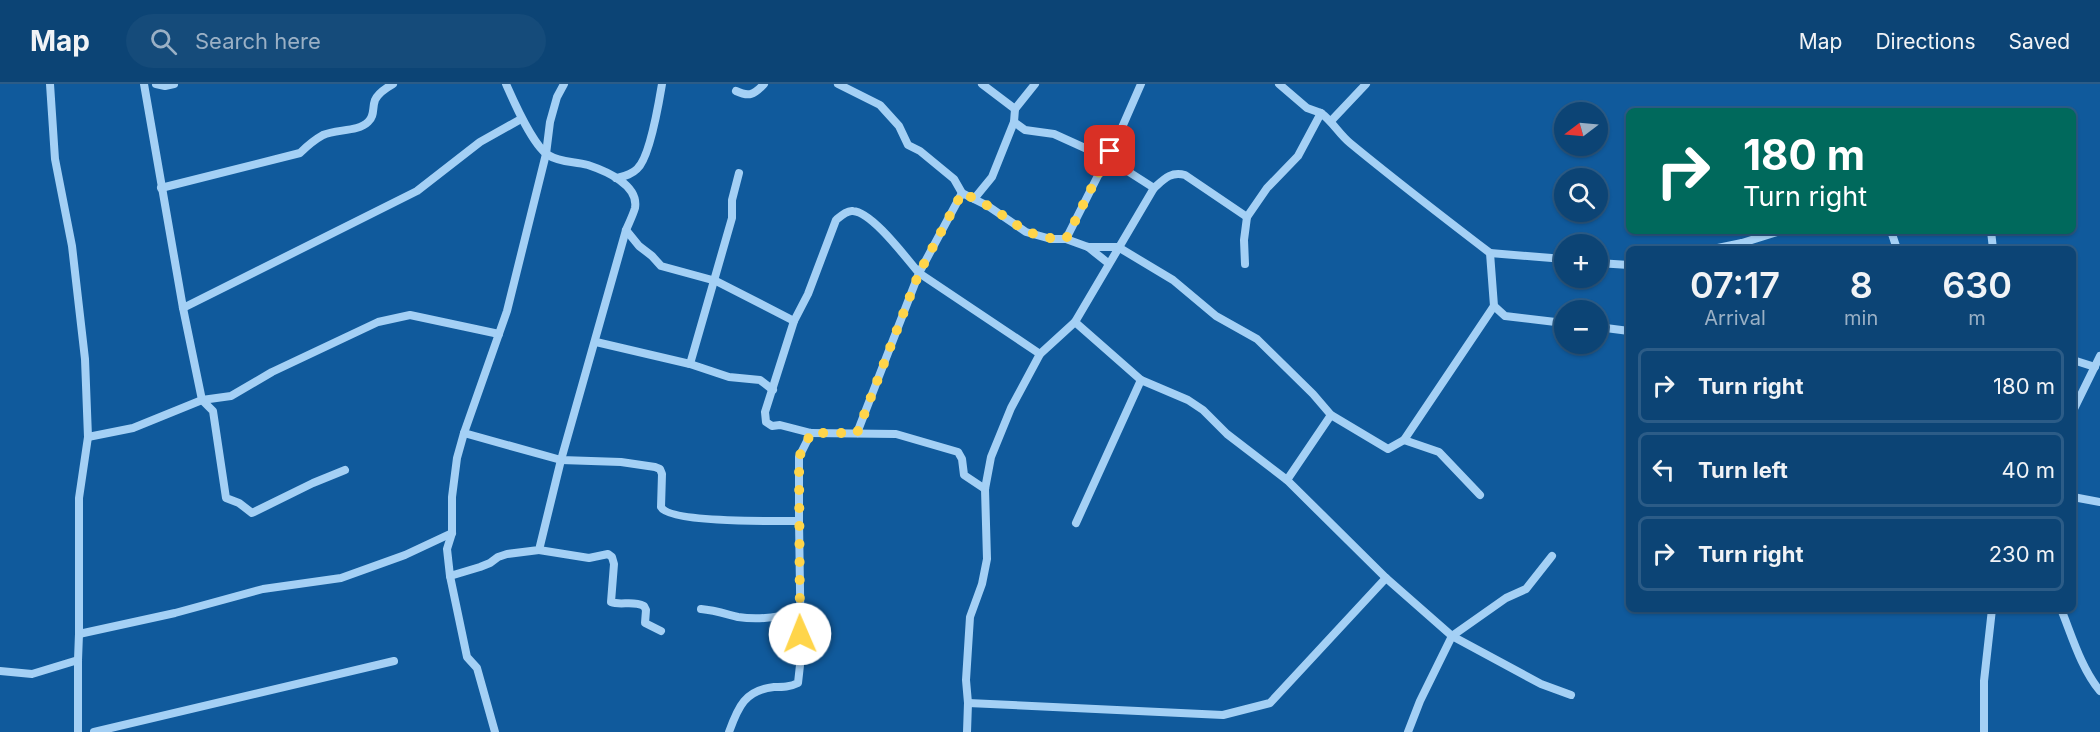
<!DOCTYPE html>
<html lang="en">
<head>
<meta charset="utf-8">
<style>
	body { margin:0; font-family:Inter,sans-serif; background:#154b7a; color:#f1f3f6; height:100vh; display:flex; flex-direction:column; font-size:22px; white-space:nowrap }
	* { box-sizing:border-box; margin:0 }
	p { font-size:20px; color:#9ab0c5 }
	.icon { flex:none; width:33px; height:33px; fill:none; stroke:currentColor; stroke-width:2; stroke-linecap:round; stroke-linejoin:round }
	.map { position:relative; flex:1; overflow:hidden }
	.panel { position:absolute; left:1626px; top:162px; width:450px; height:366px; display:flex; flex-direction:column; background:#0c4475; border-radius:9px; box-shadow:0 2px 4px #0004,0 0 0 2px #2c5c87 }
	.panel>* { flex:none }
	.hud { position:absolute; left:1626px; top:24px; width:450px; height:126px; border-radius:9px; box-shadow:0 2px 4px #0004,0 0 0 2px #2c5c87; background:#00695c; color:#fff; overflow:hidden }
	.needle { width:39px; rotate:254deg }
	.controls { position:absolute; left:1554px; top:18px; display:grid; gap:12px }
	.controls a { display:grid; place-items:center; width:54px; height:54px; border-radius:50%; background:#0c4475; box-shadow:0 2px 4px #0004,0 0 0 2px #2c5c87; font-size:30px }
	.pin { position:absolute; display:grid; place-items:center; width:51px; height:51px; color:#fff; margin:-26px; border-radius:12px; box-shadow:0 3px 9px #0006 }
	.me { position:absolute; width:66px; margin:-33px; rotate:359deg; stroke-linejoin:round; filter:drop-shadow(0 0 4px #0008) }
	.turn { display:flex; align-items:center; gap:21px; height:126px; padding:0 18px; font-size:27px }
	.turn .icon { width:78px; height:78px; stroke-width:2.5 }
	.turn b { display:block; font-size:42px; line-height:51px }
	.eta { display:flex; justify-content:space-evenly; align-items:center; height:102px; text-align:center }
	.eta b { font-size:36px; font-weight:600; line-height:42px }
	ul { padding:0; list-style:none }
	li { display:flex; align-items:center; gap:18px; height:75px; margin:0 12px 9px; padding:0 6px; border:3px solid #2c5c87; border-radius:9px }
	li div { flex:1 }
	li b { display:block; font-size:22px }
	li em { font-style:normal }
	header { display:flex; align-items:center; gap:36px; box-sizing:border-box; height:84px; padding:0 30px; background:#0c4475; border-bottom:2px solid #2c5c87 }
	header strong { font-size:28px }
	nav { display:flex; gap:33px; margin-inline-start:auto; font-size:21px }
	.search { width:420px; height:54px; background:#154b7a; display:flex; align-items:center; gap:15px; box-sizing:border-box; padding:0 21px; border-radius:33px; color:#9ab0c5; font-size:22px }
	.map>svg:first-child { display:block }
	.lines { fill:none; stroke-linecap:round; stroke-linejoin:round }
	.minor { stroke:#a4d0f5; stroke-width:8 }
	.route { stroke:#ffd54a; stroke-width:10; stroke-dasharray:0 18 }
</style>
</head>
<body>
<header>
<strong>Map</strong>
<div class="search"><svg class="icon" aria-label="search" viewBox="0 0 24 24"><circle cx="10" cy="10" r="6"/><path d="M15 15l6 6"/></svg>Search here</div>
<nav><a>Map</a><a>Directions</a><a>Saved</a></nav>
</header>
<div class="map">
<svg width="2100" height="648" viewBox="0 0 2100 648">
	<rect width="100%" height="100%" fill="#105a9c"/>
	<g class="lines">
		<!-- minor -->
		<g class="minor">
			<polyline points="50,0 55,75 72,162 85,275 88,353 79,414 79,550 175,529 263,505 341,494 405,471 452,449"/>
			<polyline points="144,0 183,224 202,316 213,327 226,414 239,419 252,429 313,399 345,386"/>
			<polyline points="156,0 165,2 174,0"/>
			<path d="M564,0L557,13L550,38L546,70L507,227L464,349L561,376L621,378L655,383L660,385L662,390L661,423C669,439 777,437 799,437V373L811,349"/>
			<polyline points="838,0 880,21 899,42 908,61 920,67 954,95 962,109 988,122 1026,148 1051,155 1066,155"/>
			<polyline points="982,0 1015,25 1014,38 1025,46 1054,50 1107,74 1154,104"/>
			<polyline points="1141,0 1120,48 1066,155 1088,163 1118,163 1173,196 1216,232 1257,255 1313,310 1331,331 1388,365 1404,356"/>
			<polyline points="1279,0 1307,24 1321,29"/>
			<path d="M736,7C749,13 754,11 764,0"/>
			<polyline points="1015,25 1035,0"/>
			<polyline points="1331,37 1366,0"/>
			<polyline points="739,89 732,116 732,134 690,280 729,293 760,296 773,306"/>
			<path d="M616,94C624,92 631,91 637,85C650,74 659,18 662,0"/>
			<path d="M161,104L300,69C307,62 314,56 323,51C336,45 358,48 368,38C375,32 372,24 375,16C378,9 386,4 393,0"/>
			<polyline points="962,109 919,189 1040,270"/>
			<polyline points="974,115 992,93 1014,38"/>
			<path d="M626,146L639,162L652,172L661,182L716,197L794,237L808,210L836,136C841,132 847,126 853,127C872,128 906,174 919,189L857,349"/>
			<polyline points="1891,147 1897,165"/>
			<polyline points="1991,147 1993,165"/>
			<polyline points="1742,159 1780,147"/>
			<polyline points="1088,163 1108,179"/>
			<polyline points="1713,165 1742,159 1744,165"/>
			<polyline points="1490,169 1564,175"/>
			<polyline points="1598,179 1629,181"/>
			<path d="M1245,180L1244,156L1247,133L1267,104L1298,72L1321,29C1333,38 1339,50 1350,59C1396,97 1443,133 1490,169L1494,222L1505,232L1564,239"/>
			<polyline points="183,224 417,107 480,58 521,35"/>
			<polyline points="794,237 765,328 766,338 772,342 780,341 811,349 896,350 958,368 962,375 964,391 985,405"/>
			<polyline points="1598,243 1629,247"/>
			<polyline points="596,258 690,280"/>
			<polyline points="2073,276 2095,283"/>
			<path d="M1141,296L1075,238L1154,104C1164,95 1171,87 1185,91L1247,133"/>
			<polyline points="2073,327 2100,272"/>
			<path d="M464,349L457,374L452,413V449L447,465L450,492L480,483L490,479L498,473L507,470L539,466L561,376L626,146C629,139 633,131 635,124C639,101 606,87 588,81C574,77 561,79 548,71C532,60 514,18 506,0"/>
			<polyline points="88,353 133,344 202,316 231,312 272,288 378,238 410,231 499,250"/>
			<polyline points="1287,396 1331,331"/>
			<polyline points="1480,411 1439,368 1404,356 1494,222"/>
			<polyline points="2073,413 2100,418"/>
			<polyline points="1076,439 1141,296 1188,316 1203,326 1227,350 1287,396 1386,494 1452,552 1420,617 1408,648"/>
			<path d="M539,466L589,474L608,470L612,473L614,480L611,518C621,522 632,516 644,522L646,526L645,539L661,547"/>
			<polyline points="1552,472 1526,505 1506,514 1452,552 1541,600 1571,611"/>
			<polyline points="450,492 467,573 477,584 495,648"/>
			<path d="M701,525C714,526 726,530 738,533C758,536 781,533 800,527"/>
			<path d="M2061,525C2072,552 2081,584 2100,607"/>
			<polyline points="0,587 32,590 78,576"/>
			<polyline points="968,619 1223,631 1270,619 1386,494"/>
			<polyline points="78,648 78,576 79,550"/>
			<polyline points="94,648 394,577"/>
			<path d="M729,648C738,623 745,606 774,603C783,603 790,603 798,599L801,572L799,437"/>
			<polyline points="967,648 968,619 966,596 970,533 982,500 987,475 985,405 991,373 1011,324 1040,270 1075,238"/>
			<polyline points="1984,648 1984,597 1992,525"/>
		</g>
	</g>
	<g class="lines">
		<!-- route -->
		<path class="route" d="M800,550L799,373L811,349H857L919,189L962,109C971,113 980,117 988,122C1018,140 1028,155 1066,155L1110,67"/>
	</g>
</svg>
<div class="controls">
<a><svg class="needle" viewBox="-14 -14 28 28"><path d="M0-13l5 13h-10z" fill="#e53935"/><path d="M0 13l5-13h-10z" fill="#9ab0c5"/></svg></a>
<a><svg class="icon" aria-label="search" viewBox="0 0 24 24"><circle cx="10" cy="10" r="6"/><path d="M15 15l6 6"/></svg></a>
<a>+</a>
<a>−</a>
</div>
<div class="pin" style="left:1110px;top:67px;background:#d93025"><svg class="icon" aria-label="arrive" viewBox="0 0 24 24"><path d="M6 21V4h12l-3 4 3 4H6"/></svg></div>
<svg class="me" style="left:800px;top:550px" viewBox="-20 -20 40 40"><circle r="19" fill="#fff"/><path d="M0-13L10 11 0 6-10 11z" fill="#ffd54a"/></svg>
<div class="hud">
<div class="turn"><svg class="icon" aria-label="right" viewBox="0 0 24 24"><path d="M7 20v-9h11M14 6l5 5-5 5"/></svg><div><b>180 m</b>Turn right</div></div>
</div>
<section class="panel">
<div class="eta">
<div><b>07:17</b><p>Arrival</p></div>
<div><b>8</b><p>min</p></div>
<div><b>630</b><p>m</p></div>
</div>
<ul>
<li><svg class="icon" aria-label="right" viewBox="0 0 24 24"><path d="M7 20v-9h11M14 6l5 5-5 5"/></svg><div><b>Turn right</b></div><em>180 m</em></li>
<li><svg class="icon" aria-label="left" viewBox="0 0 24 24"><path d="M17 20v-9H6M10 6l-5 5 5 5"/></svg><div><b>Turn left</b></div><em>40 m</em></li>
<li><svg class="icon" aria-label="right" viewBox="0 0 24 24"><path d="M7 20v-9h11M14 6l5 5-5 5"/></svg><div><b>Turn right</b></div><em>230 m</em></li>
</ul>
</section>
</div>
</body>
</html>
